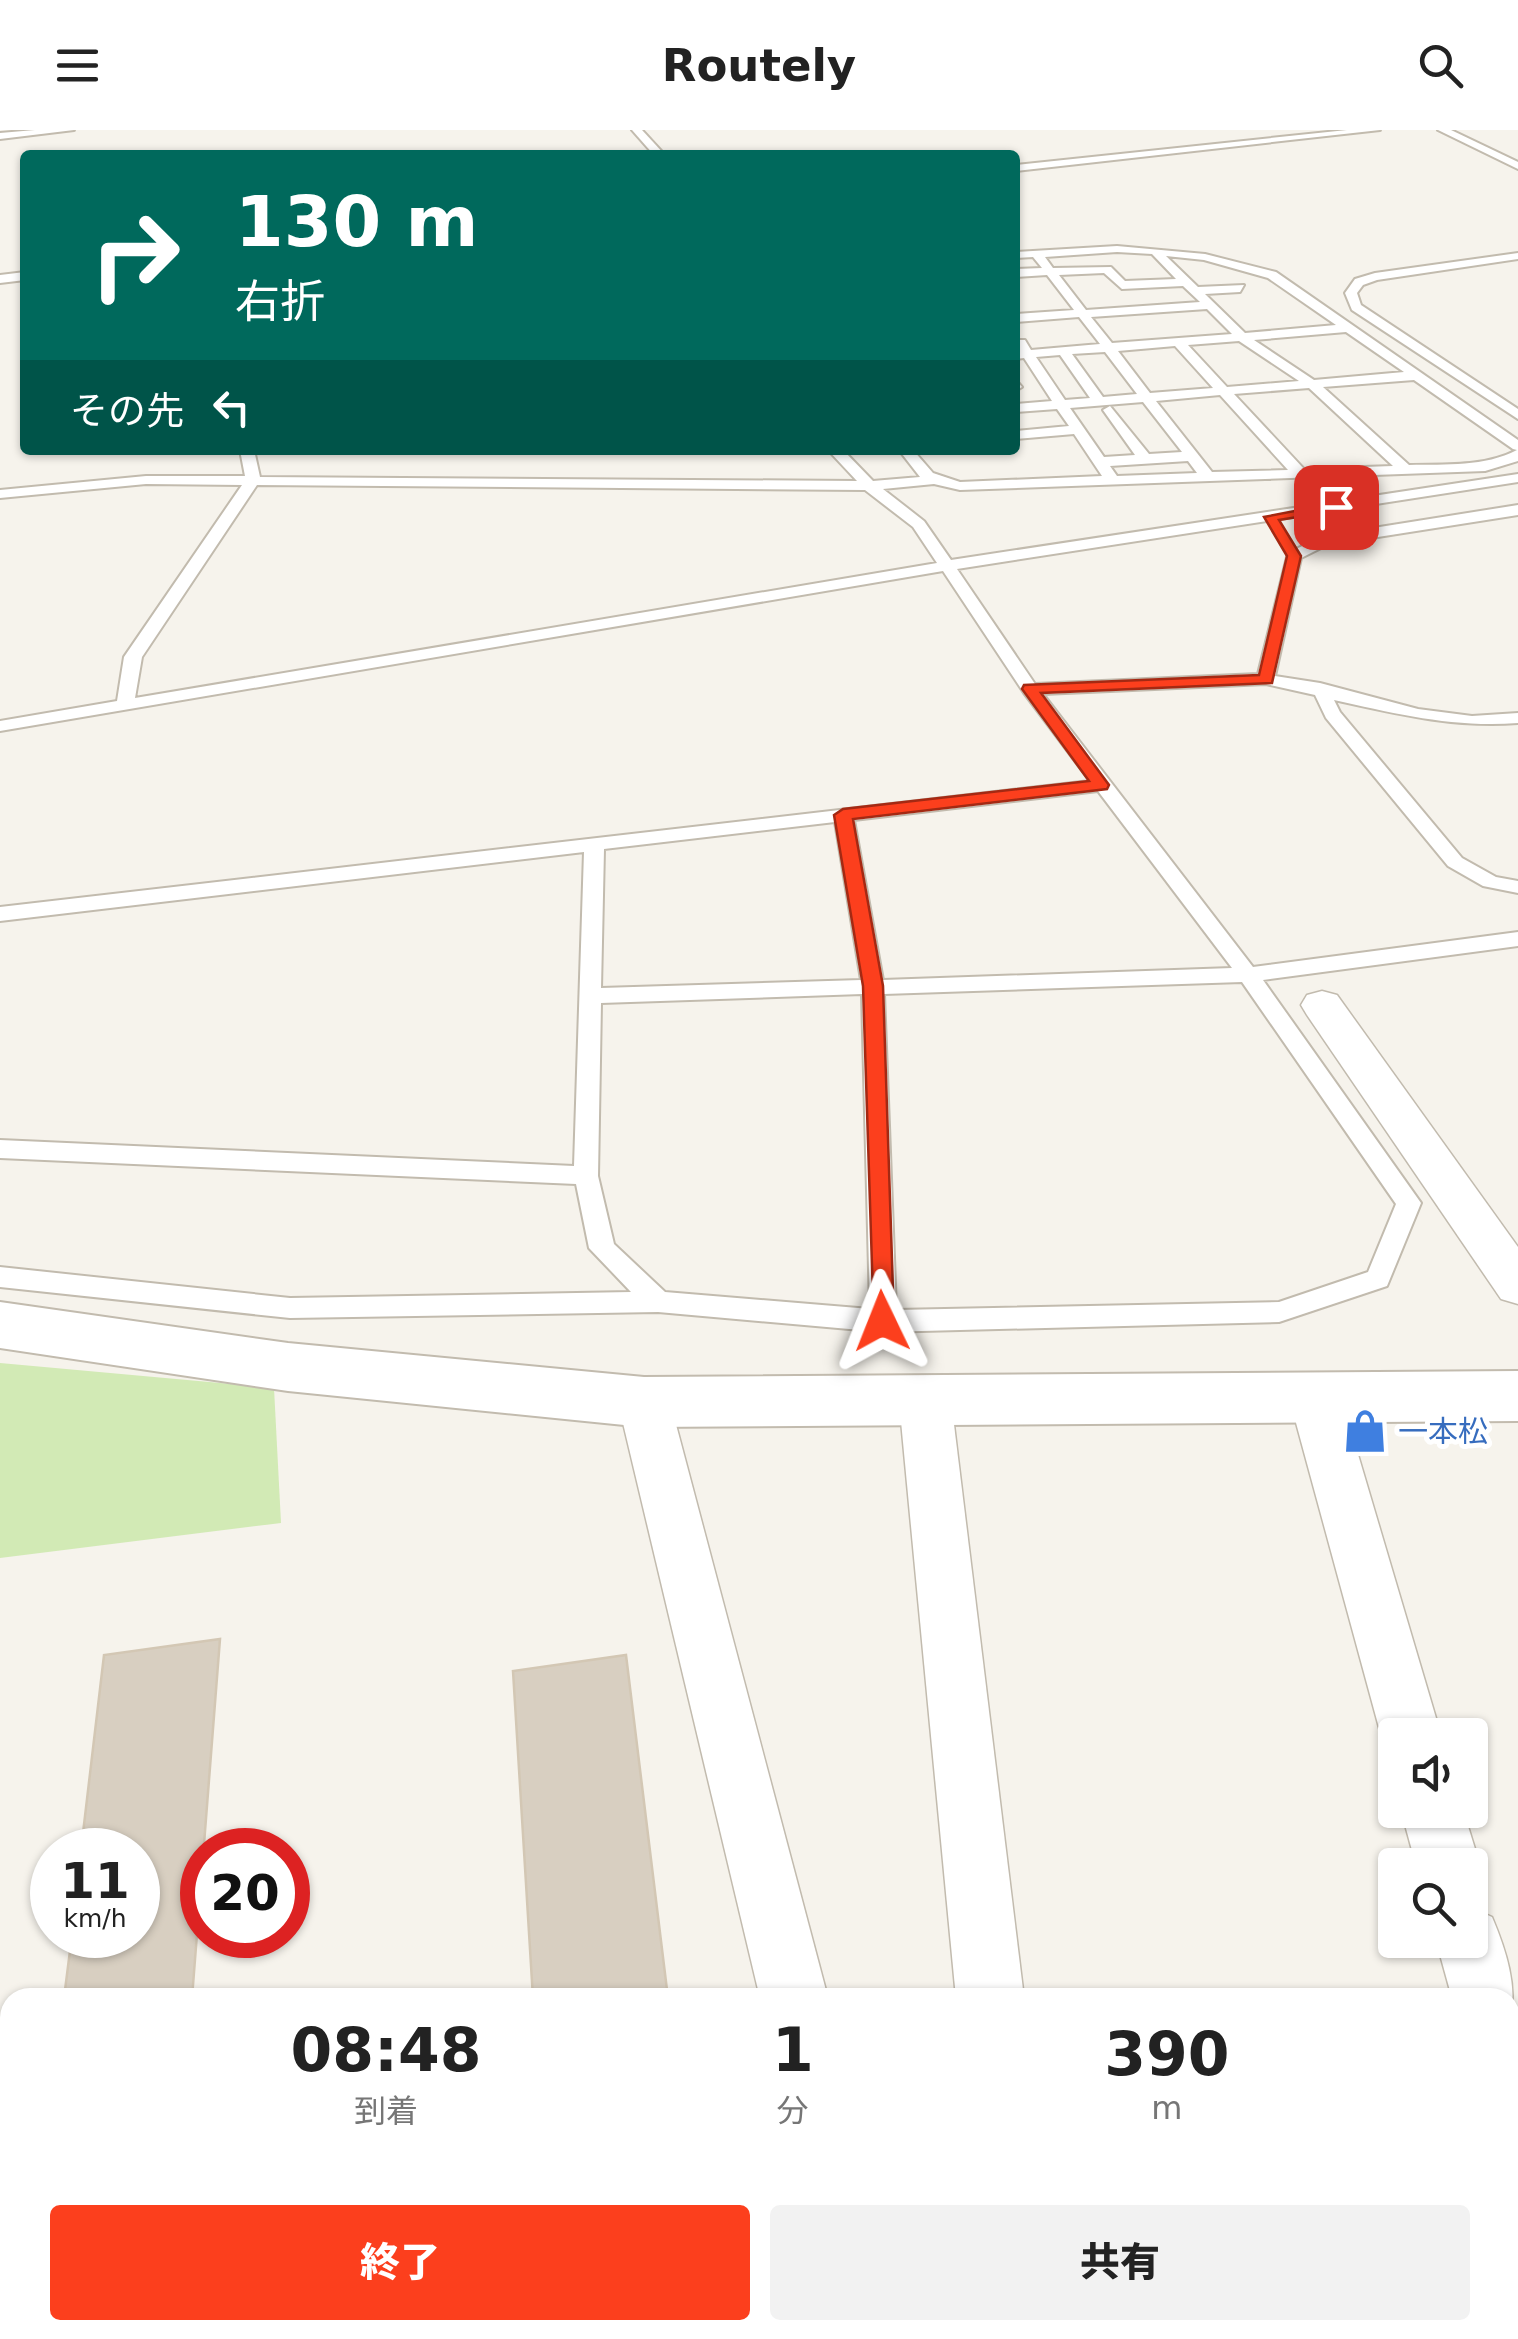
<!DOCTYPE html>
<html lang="ja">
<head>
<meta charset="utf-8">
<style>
	body { margin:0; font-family:"DejaVu Sans","Noto Sans JP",sans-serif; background:#f2f2f2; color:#222; height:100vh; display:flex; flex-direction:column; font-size:38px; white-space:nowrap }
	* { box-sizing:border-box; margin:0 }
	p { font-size:32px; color:#767676 }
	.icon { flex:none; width:55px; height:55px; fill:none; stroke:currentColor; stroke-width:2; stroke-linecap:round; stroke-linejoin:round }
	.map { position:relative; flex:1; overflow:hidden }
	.drawer { position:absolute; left:0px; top:1858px; width:1520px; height:352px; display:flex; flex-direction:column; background:#fff; border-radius:30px 30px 0 0; box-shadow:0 2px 8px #0004 }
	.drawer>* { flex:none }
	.guide { position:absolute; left:20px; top:20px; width:1000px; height:305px; border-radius:10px; box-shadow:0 2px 8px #0004; background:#00695c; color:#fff; overflow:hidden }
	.tools { position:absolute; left:1378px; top:1588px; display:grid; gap:20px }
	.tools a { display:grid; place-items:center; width:110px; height:110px; border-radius:10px; background:#fff; box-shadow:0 2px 8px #0004; font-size:50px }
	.speed { position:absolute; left:30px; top:1698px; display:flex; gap:20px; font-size:50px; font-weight:700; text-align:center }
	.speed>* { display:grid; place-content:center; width:130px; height:130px; border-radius:50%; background:#fff; box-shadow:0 2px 8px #0004; line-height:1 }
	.speed small { font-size:25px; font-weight:400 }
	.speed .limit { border:15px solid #d22; background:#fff; color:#111 }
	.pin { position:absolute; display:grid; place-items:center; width:85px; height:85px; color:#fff; margin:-42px; border-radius:20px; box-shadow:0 5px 15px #0006 }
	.me { position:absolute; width:110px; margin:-55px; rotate:358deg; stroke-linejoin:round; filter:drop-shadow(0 0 8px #0008) }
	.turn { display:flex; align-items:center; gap:35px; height:210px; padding:0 50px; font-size:45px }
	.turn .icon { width:130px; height:130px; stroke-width:2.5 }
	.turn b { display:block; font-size:70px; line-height:85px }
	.then { display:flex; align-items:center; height:95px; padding:0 50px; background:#0003; gap:20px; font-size:38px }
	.eta { display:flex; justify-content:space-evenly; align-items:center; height:170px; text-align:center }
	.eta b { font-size:60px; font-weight:800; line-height:70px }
	.button { display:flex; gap:20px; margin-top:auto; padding:20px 50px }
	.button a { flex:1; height:115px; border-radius:10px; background:#fc3f1d; color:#fff; font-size:40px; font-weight:800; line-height:115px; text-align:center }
	.button a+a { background:#f2f2f2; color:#222 }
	header { display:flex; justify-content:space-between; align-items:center; height:130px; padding:0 50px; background:#fff; font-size:45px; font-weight:800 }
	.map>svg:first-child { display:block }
	.green { fill:#d2eab5 }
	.building { fill:#d8cfc1; stroke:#d3c7b4; stroke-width:2.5 }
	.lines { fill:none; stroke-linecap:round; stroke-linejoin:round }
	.service-casing { stroke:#c2bbae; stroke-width:4 }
	.minor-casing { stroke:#c2bbae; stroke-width:3 }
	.tertiary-casing { stroke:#c2bbae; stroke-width:4 }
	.service { fill:#fff; fill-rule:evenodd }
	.minor { fill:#fff; fill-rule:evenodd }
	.tertiary { fill:#fff; fill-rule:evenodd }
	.route { fill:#fc3f1d; stroke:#a42913; stroke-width:2.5 }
	.labels { text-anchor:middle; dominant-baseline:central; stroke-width:10; stroke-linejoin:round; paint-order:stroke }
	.shop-label { font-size:30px; fill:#366cbe; stroke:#fff; text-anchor:start }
</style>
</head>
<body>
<header><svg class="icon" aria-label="menu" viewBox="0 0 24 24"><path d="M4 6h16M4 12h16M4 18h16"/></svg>Routely<svg class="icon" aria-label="search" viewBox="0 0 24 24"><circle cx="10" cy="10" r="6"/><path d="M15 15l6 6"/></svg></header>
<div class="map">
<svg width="1518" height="2209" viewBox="0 0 1518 2209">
	<rect width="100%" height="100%" fill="#f6f3ec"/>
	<!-- green -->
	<polygon class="green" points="0,1233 274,1258 281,1393 0,1428"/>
	<!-- building -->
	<g class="building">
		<polygon points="220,1509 192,1868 64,1868 72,1805 138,1805 138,1720 81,1720 104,1525"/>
		<polygon points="626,1525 668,1868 533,1868 513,1541"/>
		<polygon points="26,2200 167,2200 166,2209 25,2209"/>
		<polygon points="552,2200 708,2200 709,2209 553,2209"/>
	</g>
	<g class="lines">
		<!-- service casing -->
		<g class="service-casing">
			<g id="service">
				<polygon points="35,0 74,0 0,9 0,3"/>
				<polygon points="632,0 642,0 665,25 654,25"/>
				<polygon points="1347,0 1380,0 1015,41 1015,35"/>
				<polygon points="1438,0 1451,0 1518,32 1518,39"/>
				<path d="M1117,116L1205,124L1276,142L1518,310V331L1485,341L960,360L934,354L883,359L924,391L951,430L1518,344V352L957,439L1035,554L1258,544L1288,423L1323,406L1518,375V385L1327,415L1301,428L1275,546L1320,553L1418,579L1472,586L1518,583V593C1454,598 1397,584 1334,570L1340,582L1462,728L1496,747L1518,751V763L1483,756L1448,736L1326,588L1315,565L1266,554L1043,564L1253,837L1518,802V816L1263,850L1421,1073L1387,1156L1279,1192L883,1202L658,1182L290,1188L0,1157V1137L290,1168L631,1162L589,1118L576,1054L0,1028V1010L574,1036L584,722L0,791V777L1090,651L1024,563L943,441L0,601V591L117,571L124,527L242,355L146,354L0,368V360L146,346H245L240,320H254L260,347L857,351L828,320H843L873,351L920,347L899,320H913L933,343L960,352L1102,346L1074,304L1015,309V301L1069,296L1057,279L1015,282V274L1052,271L1024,228L1015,229V221H1019L1015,210H1025L1031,220L1100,214L1079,187L1015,192V184L1074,180L1047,145L1015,147V139L1042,138L1033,127L1015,128V122ZM1117,122L1152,124L1176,149L1125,151L1111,137L1053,138L1045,127ZM1166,126L1204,130L1268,148L1336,195L1245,203L1205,164L1240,162L1244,155L1198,157ZM1104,143L1122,159L1183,156L1200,172L1086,180L1059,145ZM1207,179L1232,204L1112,213L1091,187ZM1346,202L1404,242L1314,250L1254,210ZM1239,211L1299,251L1227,257L1188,215ZM1175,216L1213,258L1150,263L1118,221ZM1105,222L1137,264L1103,267L1072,224ZM1060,225L1090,268L1065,270L1036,227ZM1414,250L1513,319L1517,320C1484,337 1447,334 1409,335L1323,257ZM1309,258L1393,336L1304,339L1234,264ZM1220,265L1288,340L1212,342L1156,271ZM1143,272L1182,322L1149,324L1110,276L1103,280L1135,325L1104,327L1070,278ZM1188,331L1197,343L1117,346L1110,336ZM257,355L865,360L913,397L937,433L135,568L142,527ZM1098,661L1232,838L883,850L854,690ZM835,692L861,850L601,858L604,719ZM1242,852L1396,1074L1368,1142L1279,1172L896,1180L884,864ZM862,864L870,1179L665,1162L614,1114L598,1046L601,873Z"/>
				<polygon points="1518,123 1518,129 1377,150 1363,155 1357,163 1361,175 1518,279 1518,289 1352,180 1345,163 1355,149 1375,143"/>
				<polygon points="25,142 25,150 0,153 0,145"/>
				<polygon points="1015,249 1022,257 1015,261"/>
			</g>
		</g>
		<!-- minor casing -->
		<g class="minor-casing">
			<g id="minor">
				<polygon points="1322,861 1337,865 1518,1117 1518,1174 1501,1169 1307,885 1301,875 1307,865"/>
				<polygon points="1315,1245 1333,1252 1341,1267 1441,1605 1395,1605 1395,1628 1381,1605 1289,1267 1297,1252"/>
				<polygon points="925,1248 943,1255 951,1270 1024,1868 956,1868 899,1270 907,1255"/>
				<polygon points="644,1250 662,1257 670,1272 828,1868 760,1868 618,1272 626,1257"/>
				<polygon points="1401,1680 1463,1680 1480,1735 1471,1758 1470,1735 1416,1735"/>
				<path d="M1470,1777L1492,1787C1506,1820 1518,1857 1510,1891V1868H1452L1436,1810H1470Z"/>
				<polygon points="1510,1918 1518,1922 1518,2016 1510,2013"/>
				<polygon points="840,2200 916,2200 919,2209 843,2209"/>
				<polygon points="989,2200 1065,2200 1066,2209 990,2209"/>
			</g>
		</g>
		<!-- tertiary casing -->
		<g class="tertiary-casing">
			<polygon id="tertiary" points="0,1172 288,1213 644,1247 1518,1241 1518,1291 644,1297 288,1261 0,1218"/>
		</g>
		<!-- service -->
		<use href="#service" class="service"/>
		<!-- minor -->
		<use href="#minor" class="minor"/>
		<!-- tertiary -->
		<use href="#tertiary" class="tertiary"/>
	</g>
	<!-- route -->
	<polygon class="route" points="1336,373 1341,380 1279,390 1301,426 1272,553 1041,563 1109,655 1107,659 853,689 883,856 894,1191 882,1201 874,1198 863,856 834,685 843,679 1089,651 1022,559 1024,555 1259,545 1287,426 1264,387"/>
	<!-- icons -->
	<defs>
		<g id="shop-bare" transform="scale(3.45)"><path d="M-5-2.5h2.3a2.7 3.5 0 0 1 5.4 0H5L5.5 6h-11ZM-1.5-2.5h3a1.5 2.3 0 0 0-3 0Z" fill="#3f7fe0" stroke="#fff" stroke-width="2.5" paint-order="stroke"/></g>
	</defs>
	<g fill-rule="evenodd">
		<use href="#shop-bare" x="1365" y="1301"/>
	</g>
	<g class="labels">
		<!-- shop labels -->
		<g class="shop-label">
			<text x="1398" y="1301">一本松</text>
		</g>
	</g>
</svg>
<div class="tools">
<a><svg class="icon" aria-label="sound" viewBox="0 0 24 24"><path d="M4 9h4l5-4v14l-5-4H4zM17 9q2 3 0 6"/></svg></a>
<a><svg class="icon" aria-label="search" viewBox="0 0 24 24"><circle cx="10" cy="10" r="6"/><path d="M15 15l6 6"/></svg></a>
</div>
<div class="speed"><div>11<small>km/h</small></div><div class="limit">20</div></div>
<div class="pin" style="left:1336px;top:377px;background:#d93025"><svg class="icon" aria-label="arrive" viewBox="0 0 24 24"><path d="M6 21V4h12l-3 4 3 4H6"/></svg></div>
<svg class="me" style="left:882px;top:1191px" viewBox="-20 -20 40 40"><path d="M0-17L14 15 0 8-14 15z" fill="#fc3f1d" stroke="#fff" stroke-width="4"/></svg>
<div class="guide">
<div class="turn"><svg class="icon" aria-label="right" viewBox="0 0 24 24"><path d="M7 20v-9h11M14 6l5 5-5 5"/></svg><div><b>130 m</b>右折</div></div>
<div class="then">その先<svg class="icon" aria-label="left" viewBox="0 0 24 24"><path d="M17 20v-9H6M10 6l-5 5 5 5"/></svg></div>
</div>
<section class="drawer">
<div class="eta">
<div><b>08:48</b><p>到着</p></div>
<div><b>1</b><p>分</p></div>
<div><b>390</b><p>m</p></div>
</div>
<div class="button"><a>終了</a><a>共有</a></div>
</section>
</div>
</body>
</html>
